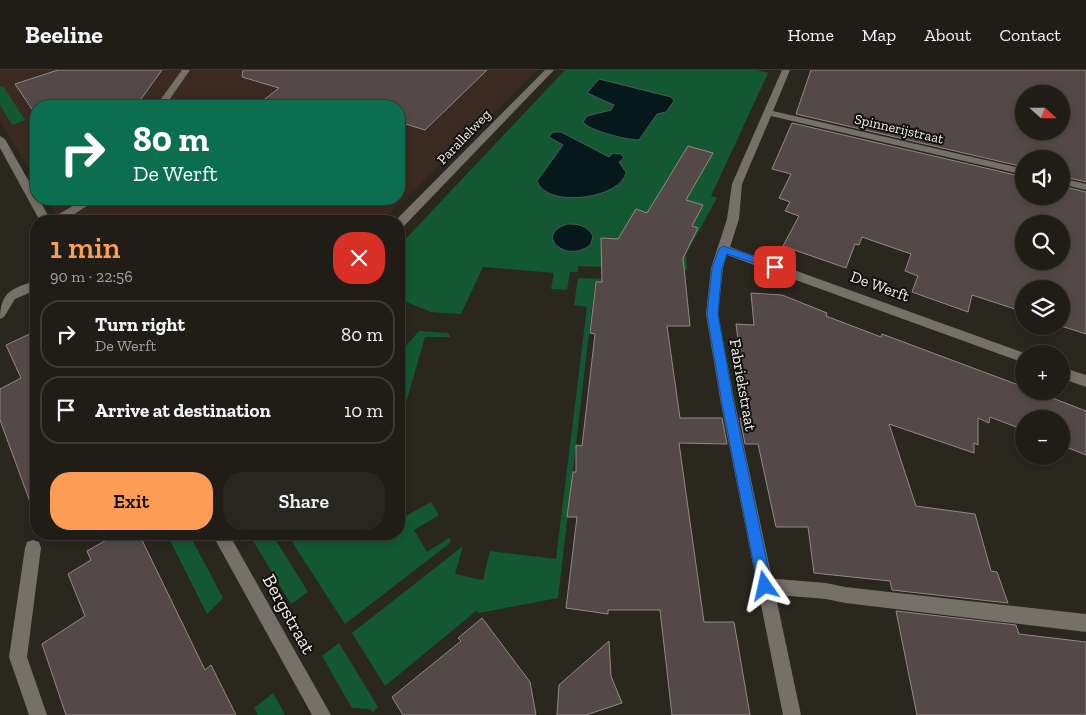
<!DOCTYPE html>
<html lang="en">
<head>
<meta charset="utf-8">
<style>
	body { margin:0; font-family:"Zilla Slab",serif; background:#282620; color:#f1f3f6; height:100vh; display:flex; flex-direction:column; font-size:19px; white-space:nowrap }
	* { box-sizing:border-box; margin:0 }
	p { font-size:16px; color:#a2a2a1 }
	.icon { flex:none; width:28px; height:28px; fill:none; stroke:currentColor; stroke-width:2; stroke-linecap:round; stroke-linejoin:round }
	.map { position:relative; flex:1; overflow:hidden }
	.side { position:absolute; left:30px; top:145px; width:375px; height:325px; display:flex; flex-direction:column; background:#201d17; border-radius:20px; box-shadow:0 2px 8px #0003,0 0 0 1px #3d3b36 }
	.side>* { flex:none }
	.guide { position:absolute; left:30px; top:30px; width:375px; height:105px; border-radius:20px; box-shadow:0 2px 8px #0003,0 0 0 1px #3d3b36; background:#0b6e4f; color:#fff; overflow:hidden }
	.needle { width:32px; rotate:111deg }
	.tools { position:absolute; left:1015px; top:15px; display:grid; gap:10px }
	.tools a { display:grid; place-items:center; width:55px; height:55px; border-radius:50%; background:#201d17; box-shadow:0 2px 8px #0003,0 0 0 1px #3d3b36; font-size:25px }
	.pin { position:absolute; display:grid; place-items:center; width:42px; height:42px; color:#fff; margin:-21px; border-radius:10px; box-shadow:0 2px 8px #0006 }
	.me { position:absolute; width:55px; margin:-28px; rotate:349deg; stroke-linejoin:round; filter:drop-shadow(0 0 4px #0008) }
	.turn { display:flex; align-items:center; gap:18px; height:105px; padding:0 20px; font-size:22px }
	.turn .icon { width:65px; height:65px; stroke-width:2.5 }
	.turn b { display:block; font-size:35px; line-height:42px }
	.round { display:grid; place-items:center; flex:none; width:52px; height:52px; border-radius:20px; background:#282620 }
	.summary { display:flex; align-items:center; justify-content:space-between; height:85px; padding:0 20px }
	h1 { font-size:30px; font-weight:600; line-height:38px; color:#fd9d55 }
	.action { display:flex; gap:10px; margin-top:auto; padding:10px 20px }
	.action a { flex:1; height:58px; border-radius:20px; background:#fd9d55; color:#111; font-size:20px; font-weight:600; line-height:58px; text-align:center }
	.action a+a { background:#282620; color:#f1f3f6 }
	ul { padding:0; list-style:none }
	li { display:flex; align-items:center; gap:15px; height:68px; margin:0 10px 8px; padding:0 10px; border:2px solid #3d3b36; border-radius:20px }
	li div { flex:1 }
	li b { display:block; font-size:19px }
	li em { font-style:normal }
	header { display:flex; align-items:center; gap:30px; box-sizing:border-box; height:70px; padding:0 25px; background:#201d17; border-bottom:1px solid #3d3b36 }
	header strong { font-size:24px }
	nav { display:flex; gap:28px; margin-inline-start:auto; font-size:18px }
	.map>svg:first-child { display:block }
	.industrial { fill:#3b2a21 }
	.green { fill:#135832 }
	.water { fill:#05181b; stroke:#4c5959 }
	.building { fill:#544948; stroke:#948886; fill-rule:evenodd }
	.lines { fill:none; stroke-linecap:round; stroke-linejoin:round }
	.service { fill:#757168; fill-rule:evenodd }
	.minor { fill:#757168; fill-rule:evenodd }
	.tertiary { fill:#757168; fill-rule:evenodd }
	.route { fill:#1a73e8; stroke:#114b97 }
	.labels { text-anchor:middle; dominant-baseline:central; stroke-width:4; stroke-linejoin:round; paint-order:stroke }
	.far-street-label { font-size:14px; fill:#f3f0eb; stroke:#11100c }
	.street-label { font-size:16px; fill:#f3f0eb; stroke:#11100c }
	.near-street-label { font-size:19px; fill:#f3f0eb; stroke:#11100c }
</style>
</head>
<body>
<header>
<strong>Beeline</strong>
<nav><a>Home</a><a>Map</a><a>About</a><a>Contact</a></nav>
</header>
<div class="map">
<svg width="1086" height="645" viewBox="0 0 1086 645">
	<rect width="100%" height="100%" fill="#2a271f"/>
	<!-- industrial -->
	<polygon class="industrial" points="0,0 538,0 382,151 60,151 47,129 399,129 399,36 36,36 36,111 0,51"/>
	<!-- green -->
	<g class="green">
		<polygon points="565,0 757,0 768,3 711,126 717,128 686,184 687,200 578,196 578,202 570,202 567,220 551,219 554,203 483,197 461,244 431,242 399,229 399,176"/>
		<polygon points="3,16 25,50 12,55 0,35 0,17"/>
		<polygon points="578,208 640,210 640,213 595,212 558,528 479,543 476,541 385,616 352,563 463,476 455,504 483,510 490,481 556,489 587,237 574,235"/>
		<polygon points="419,261 448,263 450,267 425,267 399,357 399,273 406,276"/>
		<polygon points="431,432 439,445 414,460 427,482 449,468 451,469 450,473 345,554 287,464 399,464 399,434 406,446"/>
		<polygon points="167,464 189,464 223,528 207,544"/>
		<polygon points="249,464 272,464 308,522 291,534"/>
		<polygon points="339,573 378,637 373,642 369,639 352,638 322,586"/>
		<polygon points="273,623 285,645 258,645 254,638"/>
	</g>
	<!-- water -->
	<g class="water">
		<path d="M599,9L671,27L674,31L666,42L657,44L639,70C628,70 589,61 583,52L587,46L611,40L614,35L587,23Z"/>
		<path d="M553,62H561L609,87L613,83L621,84L624,88L619,92L626,102C622,129 546,139 537,111L563,75L549,67Z"/>
		<path d="M567,154C578,154 587,155 593,166L591,174C569,195 532,166 567,154Z"/>
	</g>
	<!-- building -->
	<g class="building">
		<polygon points="58,0 162,0 136,36 65,36 62,32 50,36 36,36 36,41 34,42 15,14"/>
		<polygon points="243,0 487,0 425,60 399,52 399,36 256,36 279,18 242,7"/>
		<path d="M811,0H1086V112L1061,106V89H1024V97L796,44ZM1024,24H1061V61H1024Z"/>
		<path d="M792,53L1024,107V126H1061V116L1086,122V264L1061,256V219H1024V242L972,225L968,242L912,222L918,206L905,201L911,184L862,167L859,175L855,174L846,198L783,176L799,146L785,141L790,132L779,128L791,104L772,99ZM1024,154H1061V191H1024Z"/>
		<polygon points="688,76 713,83 686,130 703,135 692,156 698,158 683,188 690,256 667,256 680,348 722,348 727,374 679,373 704,552 734,552 750,645 672,645 660,540 608,540 608,544 566,538 577,447 567,447 573,402 576,402 576,375 582,376 595,264 590,263 596,212 602,212 601,168 618,169 636,139 647,143"/>
		<polygon points="751,223 782,225 827,243 826,246 881,267 882,264 981,301 1024,317 1024,321 1034,321 1086,341 1086,385 1061,375 1061,349 1024,349 1024,360 990,347 989,353 978,348 978,375 974,373 974,383 889,354 916,436 975,444 991,501 997,502 1008,533 892,520 890,511 814,503 808,457 776,457 758,374 745,374 740,348 748,348 736,254 754,255"/>
		<polygon points="36,261 36,440 33,440 0,350 0,319 21,308 6,275"/>
		<polygon points="117,464 139,464 205,600 211,595 236,645 66,645 42,574 85,546 68,504 91,490 87,481"/>
		<polygon points="896,541 1016,555 1019,564 1086,572 1086,645 917,645"/>
		<polygon points="482,548 530,612 536,645 403,645 392,627 461,571 458,568"/>
		<polygon points="609,571 611,606 622,633 586,645 557,645 559,615"/>
	</g>
	<g class="lines">
		<!-- service -->
		<g class="service">
			<path d="M36,211V220L15,229L4,247L0,249C0,222 12,218 36,211Z"/>
			<polygon points="33,470 39,472 41,478 27,587 47,645 29,645 9,587 25,478 27,472"/>
			<polygon points="765,508 826,513 845,517 1086,544 1086,562 845,533 826,529 765,524 759,522 757,516 759,510"/>
		</g>
		<!-- minor -->
		<g class="minor">
			<polygon points="182,0 190,0 165,36 156,36"/>
			<polygon points="782,0 790,0 773,41 1024,99 1024,105 771,46 742,114 739,149 730,177 1027,284 1024,284 1024,293 727,185 723,198 718,244 735,334 801,645 783,645 721,334 706,244 711,198 727,149 732,114"/>
			<polygon points="1061,108 1086,114 1086,120 1061,114"/>
			<polygon points="85,129 97,129 64,151 51,151 52,148"/>
			<polygon points="1061,297 1086,305 1086,317 1061,308"/>
		</g>
		<!-- tertiary -->
		<g class="tertiary">
			<polygon points="545,0 554,0 403,157 399,158 399,151 395,151"/>
			<polygon points="0,66 5,69 36,124 36,129 39,129 51,151 40,151 0,78"/>
			<polygon points="212,464 229,464 331,645 312,645"/>
		</g>
	</g>
	<!-- route -->
	<polygon class="route" points="723,176 778,194 780,197 775,200 727,184 722,198 718,244 734,334 772,516 770,521 765,523 760,521 758,516 722,334 707,244 712,198 719,179"/>
	<g class="labels">
		<!-- far-street labels -->
		<g class="far-street-label">
			<text transform="translate(899 59) rotate(13)">Spinnerijstraat</text>
			<text transform="translate(464 67) rotate(-46)">Parallelweg</text>
		</g>
		<!-- street labels -->
		<g class="street-label">
			<text transform="translate(880 216) rotate(20)">De Werft</text>
			<text transform="translate(743 315) rotate(80)">Fabriekstraat</text>
		</g>
		<!-- near-street labels -->
		<g class="near-street-label">
			<text transform="translate(289 544) rotate(61)">Bergstraat</text>
		</g>
	</g>
</svg>
<div class="tools">
<a><svg class="needle" viewBox="-14 -14 28 28"><path d="M0-13l5 13h-10z" fill="#e53935"/><path d="M0 13l5-13h-10z" fill="#a2a2a1"/></svg></a>
<a><svg class="icon" aria-label="sound" viewBox="0 0 24 24"><path d="M4 9h4l5-4v14l-5-4H4zM17 9q2 3 0 6"/></svg></a>
<a><svg class="icon" aria-label="search" viewBox="0 0 24 24"><circle cx="10" cy="10" r="6"/><path d="M15 15l6 6"/></svg></a>
<a><svg class="icon" aria-label="layers" viewBox="0 0 24 24"><path d="M12 4l9 5-9 5-9-5zM3 14l9 5 9-5"/></svg></a>
<a>+</a>
<a>−</a>
</div>
<div class="pin" style="left:775px;top:197px;background:#d93025"><svg class="icon" aria-label="arrive" viewBox="0 0 24 24"><path d="M6 21V4h12l-3 4 3 4H6"/></svg></div>
<svg class="me" style="left:765px;top:516px" viewBox="-20 -20 40 40"><path d="M0-17L14 15 0 8-14 15z" fill="#1a73e8" stroke="#fff" stroke-width="4"/></svg>
<div class="guide">
<div class="turn"><svg class="icon" aria-label="right" viewBox="0 0 24 24"><path d="M7 20v-9h11M14 6l5 5-5 5"/></svg><div><b>80 m</b>De Werft</div></div>
</div>
<section class="side">
<div class="summary"><div><h1>1 min</h1><p>90 m · 22:56</p></div><a class="round" style="background:#d93025;color:#fff"><svg class="icon" aria-label="close" viewBox="0 0 24 24"><path d="M6 6l12 12M18 6L6 18"/></svg></a></div>
<ul>
<li><svg class="icon" aria-label="right" viewBox="0 0 24 24"><path d="M7 20v-9h11M14 6l5 5-5 5"/></svg><div><b>Turn right</b><p>De Werft</p></div><em>80 m</em></li>
<li><svg class="icon" aria-label="arrive" viewBox="0 0 24 24"><path d="M6 21V4h12l-3 4 3 4H6"/></svg><div><b>Arrive at destination</b></div><em>10 m</em></li>
</ul>
<div class="action"><a>Exit</a><a>Share</a></div>
</section>
</div>
</body>
</html>
